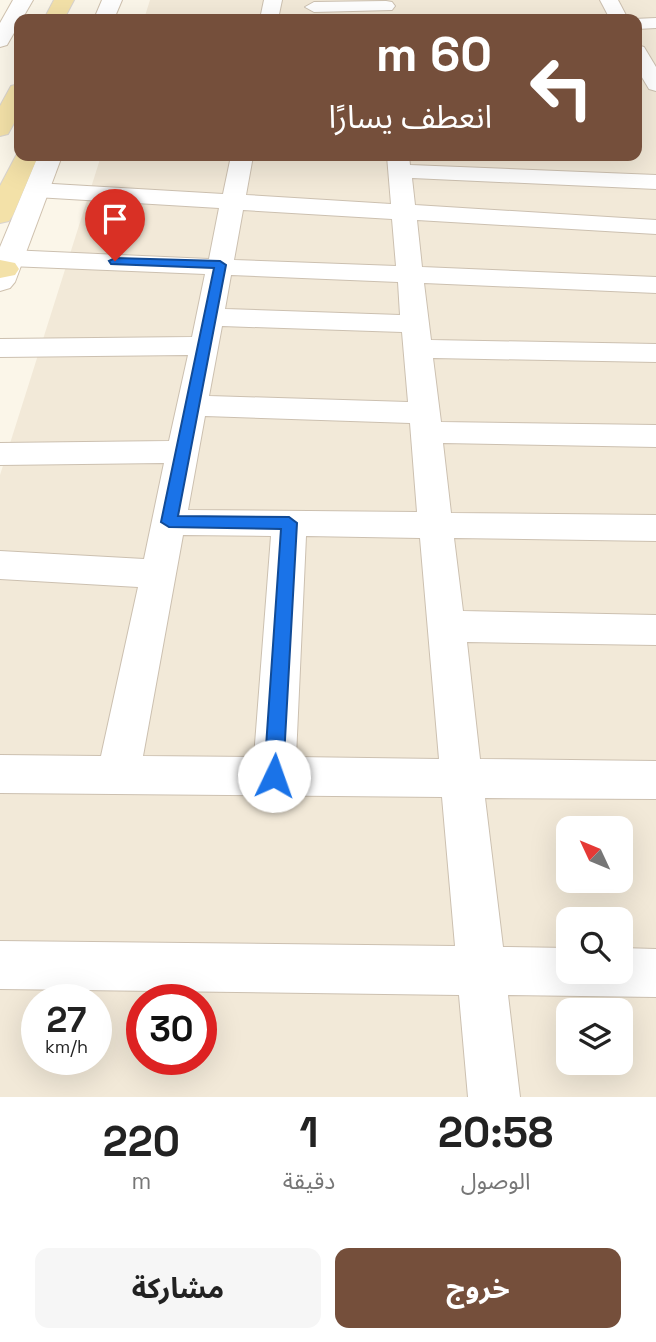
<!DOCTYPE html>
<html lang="ar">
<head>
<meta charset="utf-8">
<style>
	body { margin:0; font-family:"Space Grotesk","Noto Sans Arabic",sans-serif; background:#f6f6f6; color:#222; direction:rtl; height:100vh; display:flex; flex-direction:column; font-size:26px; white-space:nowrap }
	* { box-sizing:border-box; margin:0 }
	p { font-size:23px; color:#767676 }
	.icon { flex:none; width:38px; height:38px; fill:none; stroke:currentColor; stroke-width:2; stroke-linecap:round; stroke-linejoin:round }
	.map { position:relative; height:1097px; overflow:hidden; direction:ltr }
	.sheet { display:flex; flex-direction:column; background:#fff; flex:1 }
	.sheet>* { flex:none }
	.hud { position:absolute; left:14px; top:14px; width:628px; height:147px; border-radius:14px; box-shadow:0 7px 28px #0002; direction:rtl; background:#754f3b; color:#fff; overflow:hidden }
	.needle { width:46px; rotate:314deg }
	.controls { position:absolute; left:556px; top:816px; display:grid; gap:14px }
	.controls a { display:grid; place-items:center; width:77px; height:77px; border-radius:14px; background:#fff; box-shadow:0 7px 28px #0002; font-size:35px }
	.speed { position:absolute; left:21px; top:984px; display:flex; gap:14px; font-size:35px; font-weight:700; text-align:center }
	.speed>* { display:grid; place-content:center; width:91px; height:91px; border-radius:50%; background:#fff; box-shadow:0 7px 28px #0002; line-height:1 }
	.speed small { font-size:18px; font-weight:400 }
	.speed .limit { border:10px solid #d22; background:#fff; color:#111 }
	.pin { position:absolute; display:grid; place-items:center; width:60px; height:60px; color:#fff; margin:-72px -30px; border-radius:50% 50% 50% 0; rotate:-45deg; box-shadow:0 0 7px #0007 }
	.pin .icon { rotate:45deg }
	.me { position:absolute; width:77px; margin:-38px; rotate:3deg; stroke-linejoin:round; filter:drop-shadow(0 0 5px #0008) }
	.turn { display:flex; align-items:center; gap:24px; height:147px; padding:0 35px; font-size:32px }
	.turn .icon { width:91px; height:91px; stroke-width:2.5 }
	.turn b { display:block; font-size:49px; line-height:60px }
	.eta { display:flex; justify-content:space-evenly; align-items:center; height:119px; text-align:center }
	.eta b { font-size:42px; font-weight:700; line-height:49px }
	.action { display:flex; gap:14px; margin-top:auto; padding:14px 35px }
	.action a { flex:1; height:80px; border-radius:14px; background:#754f3b; color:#fff; font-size:28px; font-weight:700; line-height:80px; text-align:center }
	.action a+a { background:#f6f6f6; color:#222 }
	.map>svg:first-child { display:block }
	.residential { fill:#f2e9d8; fill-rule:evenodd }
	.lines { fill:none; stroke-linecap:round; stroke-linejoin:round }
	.street-casing { stroke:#ccc0b0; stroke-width:2 }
	.secondary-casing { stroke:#cfc1ae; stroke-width:2 }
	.primary-casing { stroke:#d8d3ce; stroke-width:2 }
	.street { fill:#fff; fill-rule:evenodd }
	.secondary { fill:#fff; fill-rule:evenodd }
	.primary { fill:#f3e1a8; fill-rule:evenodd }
	.route { fill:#1a73e8; stroke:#114b97; stroke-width:2 }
</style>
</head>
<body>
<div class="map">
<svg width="656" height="1097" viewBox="0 0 656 1097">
	<rect width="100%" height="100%" fill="#fbf6e9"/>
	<!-- residential -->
	<path class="residential" d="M150,0H656V1097H0V475L101,156H637V19H144ZM569,828H621V880H569ZM569,919H621V971H569ZM37,999H96V1059H37ZM142,999H201V1059H142ZM569,1010H621V1062H569Z"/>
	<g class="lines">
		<!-- street casing -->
		<g class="street-casing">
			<g id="street">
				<polygon points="264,0 282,0 278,19 260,19"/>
				<polygon points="600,0 618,0 628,19 610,19"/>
				<polygon points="386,1 392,2 395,6 392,10 314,12 305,7 314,2"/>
				<polygon points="656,18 656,28 637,29 637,19 634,19"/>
				<polygon points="637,45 644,47 656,67 656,91 649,89 637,69"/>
				<path d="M231,156H253L246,195L391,204L387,156H409L410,165L656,175V189L412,178L415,205L656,220V234L417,220L422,267L656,277V293L424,283L431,340L656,344V362L433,358L441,422L656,425V447L443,443L451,513L656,515V541L454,538L463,611L656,615V645L467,642L480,759L656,761V799L485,798L503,947L569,948V971H621V948L656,949V997L508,995L520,1097H468L459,995L0,989V941L455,946L442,797L0,793V755L101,756L138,587L0,579V551L144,559L164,463L0,465V443L169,441L188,355L0,357V339L192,337L205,274L9,266L0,263V253L9,250L209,259L219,208L36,197L28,195L24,190L28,185L36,183L223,194ZM243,210L392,219L396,266L234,260ZM231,275L398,282L400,315L225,309ZM222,326L402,332L408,402L209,396ZM205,416L410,423L417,512L188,510ZM183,535L271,536L254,757L143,756ZM306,536L420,538L439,759L296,757Z"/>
			</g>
		</g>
		<!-- secondary casing -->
		<g class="secondary-casing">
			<g id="secondary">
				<polygon points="13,0 33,0 7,45 0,47 0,23"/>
				<polygon points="102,0 122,0 114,19 94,19"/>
				<polygon points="38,156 62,156 15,282 10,288 0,291 0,247"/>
			</g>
		</g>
		<!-- primary casing -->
		<g class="primary-casing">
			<g id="primary">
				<polygon points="54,0 74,0 64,19 44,19"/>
				<polygon points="19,84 19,114 8,134 0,136 0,106 11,86"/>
				<polygon points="19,150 19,156 38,156 13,215 9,221 0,223 0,186"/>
				<polygon points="0,260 15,263 19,269 15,275 0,278"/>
			</g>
		</g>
		<!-- street -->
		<use href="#street" class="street"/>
		<!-- secondary -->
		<use href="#secondary" class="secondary"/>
		<!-- primary -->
		<use href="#primary" class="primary"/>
	</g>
	<!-- route -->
	<polygon class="route" points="115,258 220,261 226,265 178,516 289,517 297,523 283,776 281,783 274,785 267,783 264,776 281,529 169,527 161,522 214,268 111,264 109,261"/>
</svg>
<div class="controls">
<a><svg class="needle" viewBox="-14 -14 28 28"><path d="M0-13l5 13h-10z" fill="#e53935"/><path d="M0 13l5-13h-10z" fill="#767676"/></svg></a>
<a><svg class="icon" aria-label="search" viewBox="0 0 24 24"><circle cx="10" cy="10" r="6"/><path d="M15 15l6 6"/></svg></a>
<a><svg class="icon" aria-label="layers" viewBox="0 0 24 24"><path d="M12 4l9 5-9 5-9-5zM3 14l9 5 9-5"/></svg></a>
</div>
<div class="speed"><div>27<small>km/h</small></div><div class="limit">30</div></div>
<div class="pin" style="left:115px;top:261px;background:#d93025"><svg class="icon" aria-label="arrive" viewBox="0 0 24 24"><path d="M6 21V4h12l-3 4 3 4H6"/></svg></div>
<svg class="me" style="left:274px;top:776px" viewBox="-20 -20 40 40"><circle r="19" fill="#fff"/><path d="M0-13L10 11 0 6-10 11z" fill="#1a73e8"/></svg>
<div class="hud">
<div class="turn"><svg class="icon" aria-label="left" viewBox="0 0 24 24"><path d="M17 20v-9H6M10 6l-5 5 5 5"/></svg><div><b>60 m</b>انعطف يسارًا</div></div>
</div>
</div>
<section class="sheet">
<div class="eta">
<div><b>20:58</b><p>الوصول</p></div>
<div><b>1</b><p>دقيقة</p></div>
<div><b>220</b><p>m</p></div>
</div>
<div class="action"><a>خروج</a><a>مشاركة</a></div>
</section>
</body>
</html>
